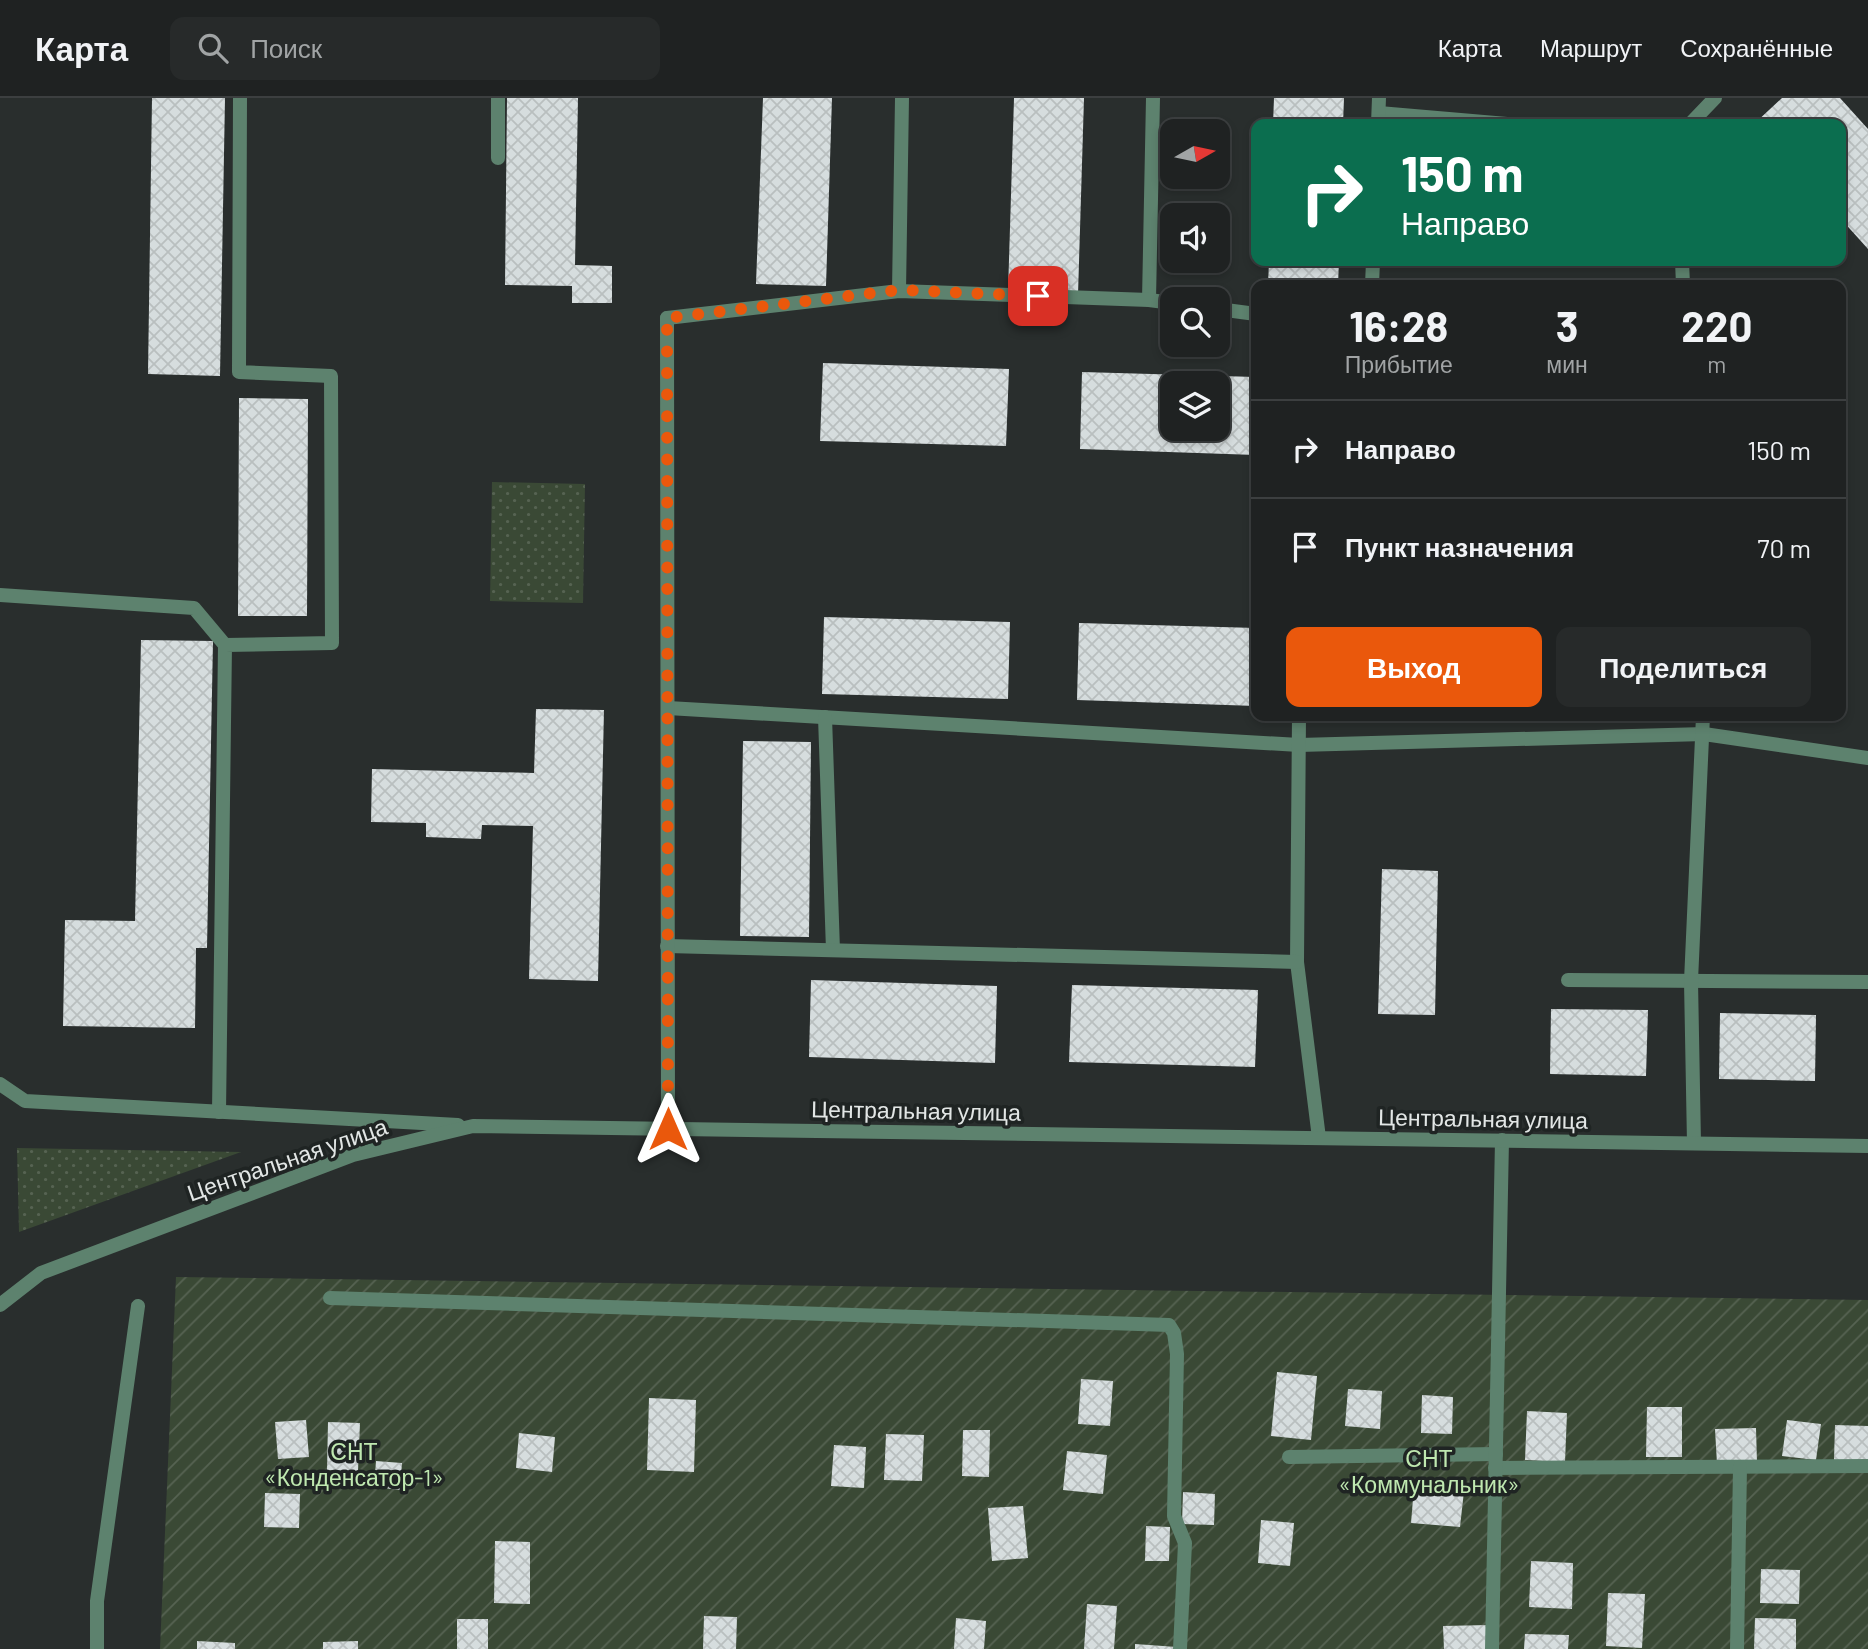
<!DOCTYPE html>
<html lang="ru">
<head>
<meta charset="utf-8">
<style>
	body { margin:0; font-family:Barlow,sans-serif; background:#272a2a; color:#f1f3f6; height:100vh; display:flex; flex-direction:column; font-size:26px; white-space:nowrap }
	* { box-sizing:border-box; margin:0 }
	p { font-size:23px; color:#a1a4a5 }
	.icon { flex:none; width:38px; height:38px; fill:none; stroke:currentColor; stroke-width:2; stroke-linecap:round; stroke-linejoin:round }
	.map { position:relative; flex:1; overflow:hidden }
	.sheet { position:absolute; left:1251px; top:182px; width:595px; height:441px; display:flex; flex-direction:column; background:#1f2222; border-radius:14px; box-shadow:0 4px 10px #0003,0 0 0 2px #3c3f40 }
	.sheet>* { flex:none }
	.guide { position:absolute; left:1251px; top:21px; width:595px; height:147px; border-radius:14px; box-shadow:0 4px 10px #0003,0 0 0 2px #3c3f40; background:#0b6e4f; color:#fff; overflow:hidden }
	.needle { width:46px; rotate:81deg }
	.fabs { position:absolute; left:1160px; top:21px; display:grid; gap:14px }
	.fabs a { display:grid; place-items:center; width:70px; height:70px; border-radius:14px; background:#1f2222; box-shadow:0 4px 10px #0003,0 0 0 2px #3c3f40; font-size:35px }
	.pin { position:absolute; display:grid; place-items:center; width:60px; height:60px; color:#fff; margin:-30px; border-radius:14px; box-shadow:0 4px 10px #0006 }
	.me { position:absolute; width:77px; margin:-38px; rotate:0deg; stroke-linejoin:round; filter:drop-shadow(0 0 5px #0008) }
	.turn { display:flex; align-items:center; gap:24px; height:147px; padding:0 35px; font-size:32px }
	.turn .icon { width:91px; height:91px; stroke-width:2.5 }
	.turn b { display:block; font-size:49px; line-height:60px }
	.eta { display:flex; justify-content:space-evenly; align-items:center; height:119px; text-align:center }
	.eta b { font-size:42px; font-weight:700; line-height:49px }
	.button { display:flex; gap:14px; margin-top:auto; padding:14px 35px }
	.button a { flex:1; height:80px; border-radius:14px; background:#ea580c; color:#fff; font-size:28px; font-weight:700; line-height:80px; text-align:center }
	.button a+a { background:#272a2a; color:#f1f3f6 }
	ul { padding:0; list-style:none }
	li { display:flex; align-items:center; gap:21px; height:98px; padding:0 35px; border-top:2px solid #3c3f40 }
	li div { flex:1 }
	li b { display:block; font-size:26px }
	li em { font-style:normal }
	header { display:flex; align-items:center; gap:42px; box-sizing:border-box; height:98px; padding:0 35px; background:#1f2222; border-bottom:2px solid #3c3f40 }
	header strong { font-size:33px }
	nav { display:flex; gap:38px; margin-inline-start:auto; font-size:24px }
	.search { width:490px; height:63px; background:#272a2a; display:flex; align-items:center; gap:18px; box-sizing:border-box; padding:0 24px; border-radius:14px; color:#a1a4a5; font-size:26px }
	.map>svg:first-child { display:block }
	.grass { fill:url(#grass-dots) }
	.garden { fill:url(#garden-furrows) }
	.building { fill:url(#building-cross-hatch); fill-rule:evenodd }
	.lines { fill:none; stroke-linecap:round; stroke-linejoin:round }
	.service { stroke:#5d826e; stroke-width:14 }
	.minor { stroke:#5d826e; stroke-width:14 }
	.tertiary { stroke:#5d826e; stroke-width:14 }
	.route { stroke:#ea580c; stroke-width:12; stroke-dasharray:0 21.6 }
	.labels { text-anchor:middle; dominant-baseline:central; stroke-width:7; stroke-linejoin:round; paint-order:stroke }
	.street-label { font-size:23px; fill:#e2e6e5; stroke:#1f2423 }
	.park-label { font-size:23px; fill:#bfe8b0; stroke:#1f2423 }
</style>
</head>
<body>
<header>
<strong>Карта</strong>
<div class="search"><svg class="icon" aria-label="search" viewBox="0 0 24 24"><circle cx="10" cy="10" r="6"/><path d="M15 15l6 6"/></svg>Поиск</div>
<nav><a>Карта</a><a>Маршрут</a><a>Сохранённые</a></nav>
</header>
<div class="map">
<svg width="1868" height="1551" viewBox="0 0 1868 1551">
	<defs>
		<pattern id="grass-dots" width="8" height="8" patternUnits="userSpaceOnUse" patternTransform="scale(1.75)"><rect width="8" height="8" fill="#3a4935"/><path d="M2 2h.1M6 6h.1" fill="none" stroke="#566352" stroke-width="1.8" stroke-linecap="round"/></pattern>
		<pattern id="garden-furrows" width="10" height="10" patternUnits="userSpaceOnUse" patternTransform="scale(1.75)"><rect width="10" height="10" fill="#3a4935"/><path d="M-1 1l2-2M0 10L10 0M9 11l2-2" fill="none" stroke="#566352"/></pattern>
		<pattern id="building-cross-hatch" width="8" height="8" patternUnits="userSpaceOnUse" patternTransform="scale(1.75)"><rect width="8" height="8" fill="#d6ddde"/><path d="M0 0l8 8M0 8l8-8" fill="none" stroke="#b9bfbf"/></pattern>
	</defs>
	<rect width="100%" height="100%" fill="#292e2d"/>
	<!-- grass -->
	<g class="grass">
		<polygon points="492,384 585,386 583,505 490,503"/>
		<polygon points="17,1050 241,1054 19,1134"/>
	</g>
	<!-- garden -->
	<polygon class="garden" points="176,1179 1868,1202 1868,1551 160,1551"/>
	<!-- building -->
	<g class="building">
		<polygon points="152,0 225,0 220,278 148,276"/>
		<polygon points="507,0 578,0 575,167 612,168 612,205 572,205 572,188 505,187"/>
		<polygon points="763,0 832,0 826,188 756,186"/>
		<polygon points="1014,0 1084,0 1078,197 1008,194"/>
		<polygon points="1274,0 1344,0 1343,26 1273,26"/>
		<polygon points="1782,0 1840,0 1868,31 1868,151 1841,121 1841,26 1754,26"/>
		<polygon points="1269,163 1339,163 1338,187 1268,187"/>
		<polygon points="823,265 1009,271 1006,348 820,343"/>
		<path d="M1082,274L1256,279V357L1080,351ZM1172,285H1218V331H1172Z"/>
		<polygon points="239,300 308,301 307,518 238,518"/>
		<polygon points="824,519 1010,524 1008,601 822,596"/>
		<polygon points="1079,525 1256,530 1256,608 1077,602"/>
		<polygon points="141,542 213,543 207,850 196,850 195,930 63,928 65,822 135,823"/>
		<polygon points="536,611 604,612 598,883 529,881 533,728 482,727 481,741 426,739 426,725 371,724 372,671 534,675"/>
		<polygon points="743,643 811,644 809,839 740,838"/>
		<polygon points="1382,771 1438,773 1435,917 1378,916"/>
		<polygon points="811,882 997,888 995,965 809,959"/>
		<polygon points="1072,887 1258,892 1255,969 1069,964"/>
		<polygon points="1551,911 1648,912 1646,978 1550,976"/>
		<polygon points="1720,915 1816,917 1815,983 1719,981"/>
		<polygon points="1277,1274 1317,1278 1311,1342 1271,1338"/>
		<polygon points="1081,1281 1113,1283 1110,1328 1078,1326"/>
		<polygon points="1348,1291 1382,1293 1380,1331 1345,1328"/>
		<polygon points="1422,1297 1453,1299 1452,1336 1421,1335"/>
		<polygon points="649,1300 696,1302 694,1374 647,1372"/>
		<polygon points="1647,1309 1682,1309 1682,1359 1646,1359"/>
		<polygon points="1527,1313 1567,1315 1565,1364 1525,1362"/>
		<polygon points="306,1322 309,1359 278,1361 275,1324"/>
		<polygon points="1787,1322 1821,1326 1816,1362 1782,1358"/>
		<polygon points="328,1324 360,1325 358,1373 327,1372"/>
		<polygon points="1835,1327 1868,1328 1868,1363 1834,1362"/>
		<polygon points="1756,1330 1757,1365 1717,1366 1715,1331"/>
		<polygon points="963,1332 990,1332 989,1379 962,1378"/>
		<polygon points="519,1335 555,1339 552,1374 516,1370"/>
		<polygon points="886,1336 924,1337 922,1383 884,1382"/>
		<polygon points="834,1347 866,1349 864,1390 831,1388"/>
		<polygon points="1067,1353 1107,1357 1103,1396 1063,1392"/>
		<polygon points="376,1363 402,1365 400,1392 374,1389"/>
		<polygon points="1414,1389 1464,1393 1460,1429 1411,1425"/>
		<polygon points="1183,1394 1215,1396 1214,1427 1182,1426"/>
		<polygon points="265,1395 300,1396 299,1430 264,1429"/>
		<polygon points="1023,1408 1028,1460 992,1463 988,1410"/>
		<polygon points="1261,1422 1294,1425 1290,1468 1258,1465"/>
		<polygon points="1146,1428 1170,1429 1169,1463 1145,1463"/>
		<polygon points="495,1443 530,1444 530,1506 494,1505"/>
		<polygon points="1531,1463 1573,1465 1572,1511 1529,1509"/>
		<polygon points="1761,1471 1800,1472 1799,1506 1760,1505"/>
		<polygon points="1608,1495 1645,1496 1642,1550 1606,1548"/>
		<polygon points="1087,1506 1117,1508 1114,1551 1084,1551"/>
		<polygon points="704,1518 737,1519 736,1551 703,1551"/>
		<polygon points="956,1520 986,1523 984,1551 954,1551"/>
		<polygon points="1755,1520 1796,1521 1796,1551 1754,1551"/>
		<rect x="457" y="1521" width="31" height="30"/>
		<polygon points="1488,1527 1489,1551 1444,1551 1443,1528"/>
		<polygon points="1525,1536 1569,1537 1568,1551 1524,1551"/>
		<polygon points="197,1543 235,1545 235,1551 197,1551"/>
		<polygon points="358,1543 358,1551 323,1551 323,1544"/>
		<polygon points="1135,1546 1177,1549 1177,1551 1135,1551"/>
	</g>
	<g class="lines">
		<!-- service -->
		<g class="service">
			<polyline points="498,0 498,60"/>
			<polyline points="1379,15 1507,26"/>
			<polyline points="1378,26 1379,0"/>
			<polyline points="1690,26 1715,0"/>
			<polyline points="1682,163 1683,187"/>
			<polyline points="1372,187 1373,163"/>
			<polyline points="899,193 902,0"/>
			<polyline points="1149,202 1153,0"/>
			<polyline points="1218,211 1256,216"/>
			<polyline points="667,220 899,193 1149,202 1172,205"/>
			<polyline points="0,497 194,510 225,547"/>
			<polyline points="668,610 1299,647 1704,636 1868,660"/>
			<polyline points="1299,618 1297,864 1319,1040"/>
			<polyline points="825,619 833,852"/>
			<polyline points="667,848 1297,864"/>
			<polyline points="1568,882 1868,884"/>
			<polyline points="219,1014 225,547 332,545 331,278 239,274 240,0"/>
			<polyline points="1694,1045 1691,883 1703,618"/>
			<polyline points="330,1200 1169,1227 1174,1235 1177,1256 1174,1418 1185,1445 1180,1551"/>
			<polyline points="1289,1359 1496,1356"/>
			<polyline points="1495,1370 1868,1368"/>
			<polyline points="97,1551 97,1503 138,1208"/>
			<polyline points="1492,1551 1502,1042"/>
			<polyline points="1737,1551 1740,1369"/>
		</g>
		<!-- minor -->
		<polyline class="minor" points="667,220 668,1031"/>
		<!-- tertiary -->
		<g class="tertiary">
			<polyline points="0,986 25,1003 458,1027"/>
			<polyline points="0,1207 41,1175 353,1057 473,1028 1868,1048"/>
		</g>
	</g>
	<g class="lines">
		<!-- route -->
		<polyline class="route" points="668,1031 667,220 899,192 1038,198"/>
	</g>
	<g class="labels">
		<!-- street labels -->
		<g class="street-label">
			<text transform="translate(916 1012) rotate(1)">Центральная улица</text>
			<text transform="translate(1483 1020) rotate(1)">Центральная улица</text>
			<text transform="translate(287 1061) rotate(-19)">Центральная улица</text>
		</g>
		<!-- park labels -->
		<g class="park-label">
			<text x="354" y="1353">СНТ<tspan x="354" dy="26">«Конденсатор-1»</tspan></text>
			<text x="1429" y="1360">СНТ<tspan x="1429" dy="26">«Коммунальник»</tspan></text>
		</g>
	</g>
</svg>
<div class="fabs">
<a><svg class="needle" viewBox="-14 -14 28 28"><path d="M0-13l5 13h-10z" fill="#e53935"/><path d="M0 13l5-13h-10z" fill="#a1a4a5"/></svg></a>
<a><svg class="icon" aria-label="sound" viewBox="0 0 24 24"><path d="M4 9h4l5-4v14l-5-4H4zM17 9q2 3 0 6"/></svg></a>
<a><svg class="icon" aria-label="search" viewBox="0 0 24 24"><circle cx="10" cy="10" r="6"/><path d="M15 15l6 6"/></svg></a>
<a><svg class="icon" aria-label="layers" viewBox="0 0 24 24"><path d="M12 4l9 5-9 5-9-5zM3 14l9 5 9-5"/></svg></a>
</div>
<div class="pin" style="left:1038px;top:198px;background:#d93025"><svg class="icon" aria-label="arrive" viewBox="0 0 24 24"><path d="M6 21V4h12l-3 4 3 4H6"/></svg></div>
<svg class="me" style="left:668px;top:1031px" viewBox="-20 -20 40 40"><path d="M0-17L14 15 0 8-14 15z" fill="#ea580c" stroke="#fff" stroke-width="4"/></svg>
<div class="guide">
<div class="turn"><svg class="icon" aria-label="right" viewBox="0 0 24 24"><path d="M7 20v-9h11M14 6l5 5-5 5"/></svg><div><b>150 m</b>Направо</div></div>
</div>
<section class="sheet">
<div class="eta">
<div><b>16:28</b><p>Прибытие</p></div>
<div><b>3</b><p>мин</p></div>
<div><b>220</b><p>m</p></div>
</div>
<ul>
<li><svg class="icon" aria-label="right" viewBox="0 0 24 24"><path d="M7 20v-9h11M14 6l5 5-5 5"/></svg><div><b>Направо</b></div><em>150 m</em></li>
<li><svg class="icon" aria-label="arrive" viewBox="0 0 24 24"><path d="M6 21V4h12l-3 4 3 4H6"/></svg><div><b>Пункт назначения</b></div><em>70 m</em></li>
</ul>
<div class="button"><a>Выход</a><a>Поделиться</a></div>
</section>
</div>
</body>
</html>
